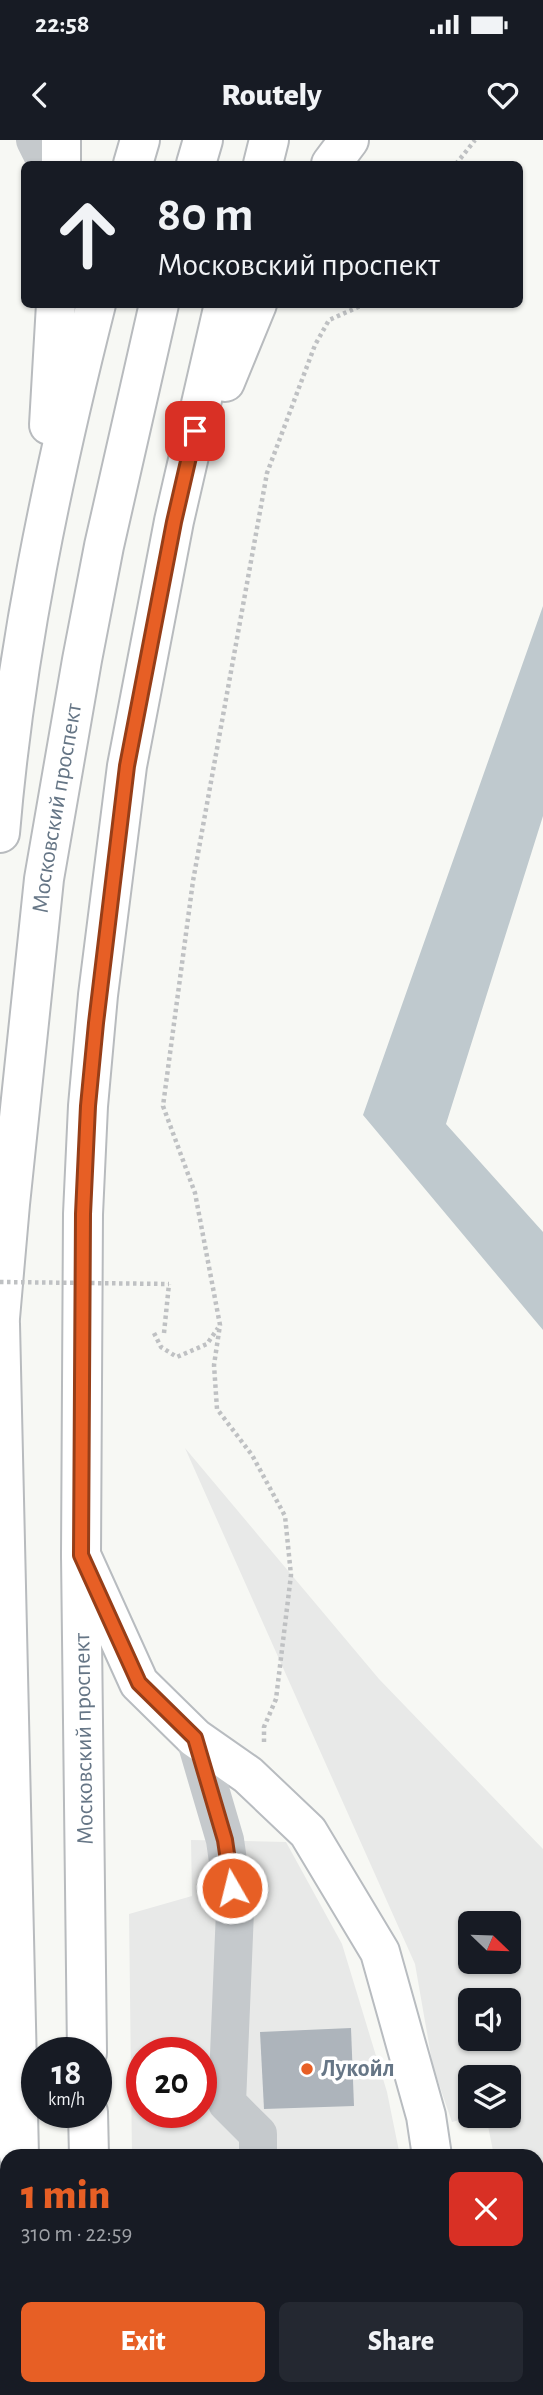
<!DOCTYPE html>
<html lang="en">
<head>
<meta charset="utf-8">
<style>
	body { margin:0; font-family:"Alegreya Sans",sans-serif; background:#242831; color:#f1f3f6; height:100vh; display:flex; flex-direction:column; font-size:26px; white-space:nowrap }
	* { box-sizing:border-box; margin:0 }
	p { font-size:23px; color:#9ea1a6 }
	.icon { flex:none; width:38px; height:38px; fill:none; stroke:currentColor; stroke-width:2; stroke-linecap:round; stroke-linejoin:round }
	.map { position:relative; flex:1; overflow:hidden }
	.side { position:absolute; left:0px; top:2009px; width:544px; height:247px; display:flex; flex-direction:column; background:#171b24; border-radius:21px 21px 0 0; box-shadow:0 2px 5px #0004 }
	.side>* { flex:none }
	.guide { position:absolute; left:21px; top:21px; width:502px; height:147px; border-radius:10px; box-shadow:0 2px 5px #0004; background:#171b24; color:#f1f3f6; overflow:hidden }
	.needle { width:46px; rotate:113deg }
	.fabs { position:absolute; left:458px; top:1771px; display:grid; gap:14px }
	.fabs a { display:grid; place-items:center; width:63px; height:63px; border-radius:10px; background:#171b24; box-shadow:0 2px 5px #0004; font-size:35px }
	.speed { position:absolute; left:21px; top:1897px; display:flex; gap:14px; font-size:35px; font-weight:700; text-align:center }
	.speed>* { display:grid; place-content:center; width:91px; height:91px; border-radius:50%; background:#171b24; box-shadow:0 2px 5px #0004; line-height:1 }
	.speed small { font-size:18px; font-weight:400 }
	.speed .limit { border:10px solid #d22; background:#fff; color:#111 }
	.pin { position:absolute; display:grid; place-items:center; width:60px; height:60px; color:#fff; margin:-30px; border-radius:14px; box-shadow:0 4px 10px #0006 }
	.me { position:absolute; width:77px; margin:-38px; rotate:352deg; stroke-linejoin:round; filter:drop-shadow(0 0 5px #0008) }
	.turn { display:flex; align-items:center; gap:24px; height:147px; padding:0 21px; font-size:32px }
	.turn .icon { width:91px; height:91px; stroke-width:2.5 }
	.turn b { display:block; font-size:49px; line-height:60px }
	.round { display:grid; place-items:center; flex:none; width:74px; height:74px; border-radius:10px; background:#242831 }
	.overview { display:flex; align-items:center; justify-content:space-between; height:119px; padding:0 21px }
	h1 { font-size:42px; font-weight:800; line-height:52px; color:#e75f25 }
	.action { display:flex; gap:14px; margin-top:auto; padding:14px 21px }
	.action a { flex:1; height:80px; border-radius:10px; background:#e75f25; color:#fff; font-size:28px; font-weight:800; line-height:80px; text-align:center }
	.action a+a { background:#242831; color:#f1f3f6 }
	.status { display:flex; justify-content:space-between; align-items:center; height:49px; padding:0 35px; background:#171b24; direction:ltr }
	.status svg { height:19px; fill:currentColor }
	header { display:flex; justify-content:space-between; align-items:center; height:91px; padding:0 21px; background:#171b24; font-size:32px; font-weight:800 }
	.map>svg:first-child { display:block }
	.built { fill:#e8e9e8; fill-rule:evenodd }
	.water { fill:#bfc9ce }
	.building { fill:#adb4bb }
	.lines { fill:none; stroke-linecap:round; stroke-linejoin:round }
	.major-casing { stroke:#b8bcc0; stroke-width:42 }
	.highway-casing { stroke:#b8bbbe; stroke-width:42 }
	.path { stroke:#bfc1c3; stroke-width:4.5; stroke-dasharray:3.5 3.5; stroke-linecap:butt }
	.minor { stroke:#c5c9cc; stroke-width:38 }
	.major { stroke:#fff; stroke-width:38 }
	.highway { stroke:#fff; stroke-width:38 }
	.path-bridge { stroke:#bfc1c3; stroke-width:4.5; stroke-dasharray:3.5 3.5; stroke-linecap:butt }
	.route-casing { stroke:#963e18; stroke-width:18 }
	.route { stroke:#e75f25; stroke-width:12 }
	.poi-dot { fill:#e75f25; stroke:#fff; stroke-width:2.5 }
	.labels { text-anchor:middle; dominant-baseline:central; stroke-width:7; stroke-linejoin:round; paint-order:stroke }
	.street-label { font-size:24px; fill:#667686; stroke:#fff }
	.poi-label { font-size:24px; font-weight:bold; fill:#667686; stroke:#fff; text-anchor:start }
</style>
</head>
<body>
<div class="status"><b>22:58</b><svg viewBox="0 0 49 12"><path d="M0 12V9h3v3zM5 12V6h3v6zM10 12V3h3v9zM15 12V0h3v12zM26 1h20v11H26zM47 4h2v5h-2z"/></svg></div>
<header><svg class="icon" aria-label="back" viewBox="0 0 24 24"><path d="M15 5l-7 7 7 7"/></svg>Routely<svg class="icon" aria-label="heart" viewBox="0 0 24 24"><path d="M12 20l-8-8c-3-5 5-10 8-4 3-6 11-1 8 4z"/></svg></header>
<div class="map">
<svg width="543" height="2255" viewBox="0 0 543 2255">
	<rect width="100%" height="100%" fill="#f7f8f4"/>
	<!-- built -->
	<g class="built">
		<path d="M185,1308L379,1539L543,1709V2255H500L501,2249H537V2016H494L486,1976H509V1937H471V1976H475L452,1982L433,1927L415,1824ZM471,1783H509V1822H471ZM471,1860H509V1899H471Z"/>
		<path d="M191,1700L286,1702L342,1804L387,1952L400,2016H132L129,1774L192,1756ZM142,1913H201V1972H142Z"/>
	</g>
	<!-- water -->
	<polygon class="water" points="543,466 543,676 446,984 543,1092 543,1190 363,975"/>
	<!-- building -->
	<polygon class="building" points="351,1888 354,1966 264,1969 260,1892"/>
	<g class="lines">
		<!-- major casing -->
		<g class="major-casing">
			<g id="major">
				<polyline points="81,1415 139,1543 195,1598 248,1635 308,1692 380,1812 426,1976 432,2016"/>
				<polyline points="454,2255 454,2249"/>
			</g>
		</g>
		<!-- highway casing -->
		<g class="highway-casing">
			<g id="highway">
				<polyline points="61,24 61,0"/>
				<polyline points="133,24 140,0"/>
				<polyline points="196,24 203,0"/>
				<polyline points="263,24 269,0"/>
				<polyline points="331,24 349,0"/>
				<polyline points="225,242 257,164"/>
				<polyline points="49,285 56,164"/>
				<path d="M0,693C15,514 52,338 96,164"/>
				<path id="s1" d="M0,1178L10,1064L44,739L82,520L104,406L159,164"/>
				<polyline points="0,1184 19,2016"/>
				<polyline points="87,1913 81,1415 83,1074 88,966 98,855 127,626 174,381 224,164"/>
				<polyline points="88,1972 89,2016"/>
				<polyline points="24,2249 24,2255"/>
				<polyline points="91,2249 91,2255"/>
			</g>
		</g>
		<!-- path -->
		<g class="path">
			<polyline points="456,24 475,0"/>
			<polyline points="154,1193 161,1207 177,1217 207,1204 218,1188"/>
			<polyline points="164,1193 169,1144"/>
			<polyline points="264,1602 264,1587 276,1559 291,1435 285,1376 252,1315 217,1269 214,1225 220,1185 195,1053 163,966 193,741 267,333 315,205 329,180 365,164"/>
			<polyline points="537,2051 543,2055"/>
		</g>
		<!-- minor -->
		<g class="minor">
			<polyline points="35,0 47,24"/>
			<polyline points="195,1598 225,1700 235,1771 227,1963 258,1994 258,2016"/>
			<polyline points="306,2249 309,2255"/>
			<polyline points="218,2255 220,2249"/>
		</g>
		<!-- major -->
		<use href="#major" class="major"/>
		<!-- highway -->
		<use href="#highway" class="highway"/>
		<!-- path-bridge -->
		<polyline class="path-bridge" points="0,1142 169,1144"/>
	</g>
	<g class="lines">
		<!-- route casing -->
		<g class="route-casing">
			<polyline id="route" points="195,291 174,382 127,626 96,883 88,966 83,1074 81,1415 139,1543 195,1598 225,1700 232,1748"/>
		</g>
		<!-- route -->
		<use href="#route" class="route"/>
	</g>
	<!-- markers -->
	<circle class="poi-dot" cx="307" cy="1929" r="7"/>
	<g class="labels">
		<!-- street labels -->
		<g class="street-label">
			<text stroke="none"><textPath href="#s1" startOffset="513">Московский проспект</textPath></text>
			<text transform="translate(84 1599) rotate(-91)">Московский проспект</text>
		</g>
		<!-- poi labels -->
		<g class="poi-label">
			<text x="321" y="1929">Лукойл</text>
		</g>
	</g>
</svg>
<div class="fabs">
<a><svg class="needle" viewBox="-14 -14 28 28"><path d="M0-13l5 13h-10z" fill="#e53935"/><path d="M0 13l5-13h-10z" fill="#9ea1a6"/></svg></a>
<a><svg class="icon" aria-label="sound" viewBox="0 0 24 24"><path d="M4 9h4l5-4v14l-5-4H4zM17 9q2 3 0 6"/></svg></a>
<a><svg class="icon" aria-label="layers" viewBox="0 0 24 24"><path d="M12 4l9 5-9 5-9-5zM3 14l9 5 9-5"/></svg></a>
</div>
<div class="speed"><div>18<small>km/h</small></div><div class="limit">20</div></div>
<div class="pin" style="left:195px;top:291px;background:#d93025"><svg class="icon" aria-label="arrive" viewBox="0 0 24 24"><path d="M6 21V4h12l-3 4 3 4H6"/></svg></div>
<svg class="me" style="left:232px;top:1748px" viewBox="-20 -20 40 40"><circle r="17" fill="#e75f25" stroke="#fff" stroke-width="3"/><path d="M0-11L8 9 0 5-8 9z" fill="#fff"/></svg>
<div class="guide">
<div class="turn"><svg class="icon" aria-label="ahead" viewBox="0 0 24 24"><path d="M12 20V5M6 11l6-6 6 6"/></svg><div><b>80 m</b>Московский проспект</div></div>
</div>
<section class="side">
<div class="overview"><div><h1>1 min</h1><p>310 m · 22:59</p></div><a class="round" style="background:#d93025;color:#fff"><svg class="icon" aria-label="close" viewBox="0 0 24 24"><path d="M6 6l12 12M18 6L6 18"/></svg></a></div>
<div class="action"><a>Exit</a><a>Share</a></div>
</section>
</div>
</body>
</html>
